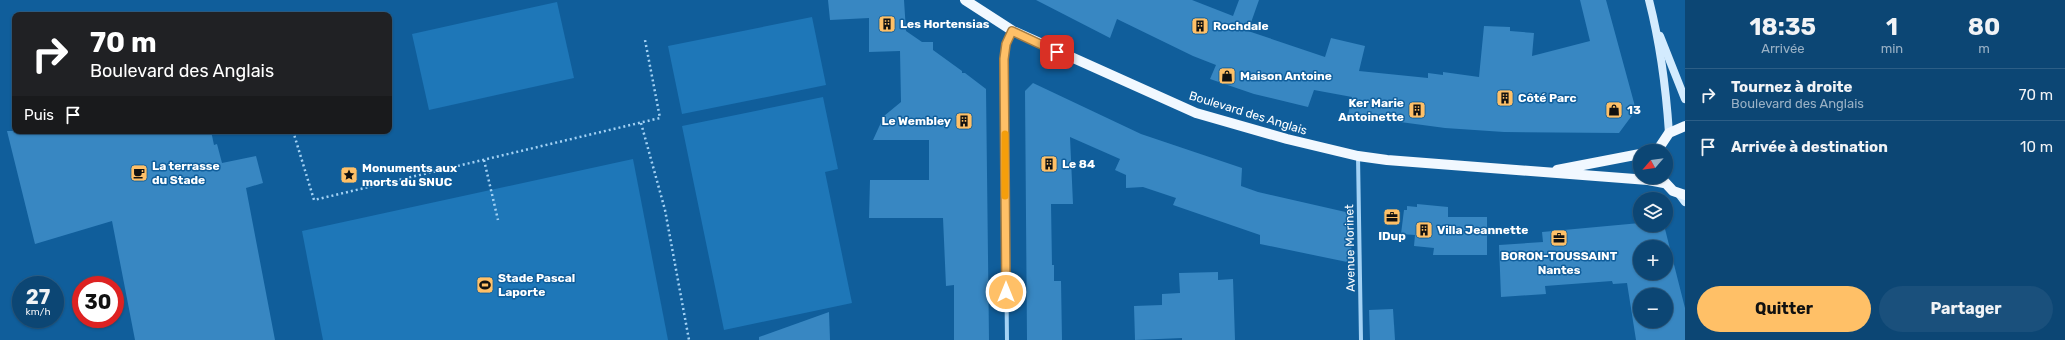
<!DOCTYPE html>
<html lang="fr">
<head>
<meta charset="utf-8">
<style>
	body { margin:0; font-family:Rubik,sans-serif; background:#1a507c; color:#f1f3f6; height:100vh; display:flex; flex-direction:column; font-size:15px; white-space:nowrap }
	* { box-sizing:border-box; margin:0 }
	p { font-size:13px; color:#9ab1c5 }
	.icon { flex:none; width:22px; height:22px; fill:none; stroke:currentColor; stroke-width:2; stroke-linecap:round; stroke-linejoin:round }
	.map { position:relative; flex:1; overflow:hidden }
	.panel { display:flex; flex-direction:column; background:#0c4674; width:380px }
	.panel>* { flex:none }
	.guide { position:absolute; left:12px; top:12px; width:380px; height:122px; border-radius:8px; box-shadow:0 1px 3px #0004,0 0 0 1px #2c5e86; background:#202124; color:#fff; overflow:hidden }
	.needle { width:26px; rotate:242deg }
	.tools { position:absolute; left:1633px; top:144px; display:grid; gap:8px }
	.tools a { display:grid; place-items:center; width:40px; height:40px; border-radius:50%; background:#0c4674; box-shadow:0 1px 3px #0004,0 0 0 1px #2c5e86; font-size:20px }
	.speed { position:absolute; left:12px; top:276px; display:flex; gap:8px; font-size:20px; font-weight:700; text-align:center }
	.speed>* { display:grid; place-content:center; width:52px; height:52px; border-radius:50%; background:#0c4674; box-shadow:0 1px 3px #0004,0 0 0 1px #2c5e86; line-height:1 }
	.speed small { font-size:10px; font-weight:400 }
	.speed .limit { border:6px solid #d22; background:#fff; color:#111 }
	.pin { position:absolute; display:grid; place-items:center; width:34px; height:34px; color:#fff; margin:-17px; border-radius:8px; box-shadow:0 2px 6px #0006 }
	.me { position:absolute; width:44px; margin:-22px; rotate:0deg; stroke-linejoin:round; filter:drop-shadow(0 0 3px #0008) }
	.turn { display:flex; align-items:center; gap:14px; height:84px; padding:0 12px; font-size:18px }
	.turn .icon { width:52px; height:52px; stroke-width:2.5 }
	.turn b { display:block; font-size:28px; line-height:34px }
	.then { display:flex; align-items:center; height:38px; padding:0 12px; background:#0003; gap:8px; font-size:15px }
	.eta { display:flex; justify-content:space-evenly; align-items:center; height:68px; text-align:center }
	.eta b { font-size:24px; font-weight:700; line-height:28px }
	.cta { display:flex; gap:8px; margin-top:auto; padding:8px 12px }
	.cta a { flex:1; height:46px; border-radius:24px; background:#ffc067; color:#111; font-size:16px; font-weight:700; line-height:46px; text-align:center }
	.cta a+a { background:#1a507c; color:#f1f3f6 }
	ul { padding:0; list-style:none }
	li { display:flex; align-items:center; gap:12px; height:52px; padding:0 12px; border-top:1px solid #2c5e86 }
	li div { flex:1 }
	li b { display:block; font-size:15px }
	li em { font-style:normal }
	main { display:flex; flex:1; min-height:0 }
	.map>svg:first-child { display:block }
	.garden { fill:#1e77b8 }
	.building { fill:#3887c2; fill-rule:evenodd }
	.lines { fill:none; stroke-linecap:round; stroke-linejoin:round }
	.path { stroke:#a3d2f5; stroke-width:2.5; stroke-dasharray:2 3; stroke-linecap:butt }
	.street { stroke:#a3d2f5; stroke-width:4 }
	.secondary { stroke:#d3ebfe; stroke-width:8 }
	.primary { stroke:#f1f8ff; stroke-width:10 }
	.route-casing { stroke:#a67d43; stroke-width:10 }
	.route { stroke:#ffc067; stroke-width:7 }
	.slow { stroke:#f59e0b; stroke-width:7 }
	.labels { text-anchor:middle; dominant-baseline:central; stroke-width:3; stroke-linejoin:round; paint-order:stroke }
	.poi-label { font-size:12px; font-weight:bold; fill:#fff; stroke:#105e9b; text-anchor:start }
	.street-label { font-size:12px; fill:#fff; stroke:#105e9b }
</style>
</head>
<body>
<main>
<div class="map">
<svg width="1685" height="340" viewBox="0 0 1685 340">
	<rect width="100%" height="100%" fill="#105e9b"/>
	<!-- garden -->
	<g class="garden">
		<polygon points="557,2 574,78 429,110 412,34"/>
		<polygon points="812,17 826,85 682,114 668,46"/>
		<polygon points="823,97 838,169 825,172 852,303 724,330 682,126"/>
		<polygon points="633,159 668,340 323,340 302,231"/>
	</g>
	<!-- building -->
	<g class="building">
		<polygon points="828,0 904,0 906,31 922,42 933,42 933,50 962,71 962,73 965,73 986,89 989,340 954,340 954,285 946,286 943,218 869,218 870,180 929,180 929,140 873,140 884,116 901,102 900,51 869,52 869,18 830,20"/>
		<polygon points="1036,0 1192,0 1233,16 1239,0 1259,0 1248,31 1325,57 1331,38 1365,46 1359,71 1428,78 1428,73 1443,75 1443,72 1479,77 1484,26 1510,27 1510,31 1534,33 1532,56 1590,41 1580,0 1606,0 1636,110 1619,133 1504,132 1445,128 1348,115 1352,97 1314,90 1308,107 1254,94 1210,79 1216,65 1193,56 1117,19 1110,38"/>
		<polygon points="1033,83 1141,134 1242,168 1241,186 1258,192 1350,213 1352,263 1260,244 1260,235 1173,205 1176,198 1143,187 1126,188 1126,175 1115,170 1120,159 1070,137 1073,204 1051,204 1052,265 1054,265 1054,281 1061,281 1062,340 1027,340 1025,91"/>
		<polygon points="7,131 211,131 214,145 217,144 222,163 256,156 263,183 246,188 275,340 135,340 112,221 35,244"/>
		<polygon points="1417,204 1448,207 1448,217 1487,217 1487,255 1433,255 1434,248 1414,246 1415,235 1401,234 1404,210 1407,210 1407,206 1417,207"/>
		<path d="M1640,223V225H1664L1685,308V340H1636L1627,283L1613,284L1612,281L1545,286L1546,294L1501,297L1499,245L1543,242L1542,232ZM1640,247H1666V273H1640ZM1640,295H1666V321H1640Z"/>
		<polygon points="1218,272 1218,280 1233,279 1235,340 1182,340 1182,338 1135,340 1134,306 1162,305 1162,294 1180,293 1179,273"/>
		<polygon points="1393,309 1395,340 1370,340 1369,310"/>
		<polygon points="829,312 830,340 759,340 759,337"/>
	</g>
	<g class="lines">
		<!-- path -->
		<g class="path">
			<polyline points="641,123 665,210 689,340"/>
			<polyline points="293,131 314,200 660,118 645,40"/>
			<polyline points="484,160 498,220"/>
		</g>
		<!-- street -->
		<g class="street">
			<polyline points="1358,156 1361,340"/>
			<polyline points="1007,340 1004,59 1006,44 1012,32"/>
		</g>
		<!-- secondary -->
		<g class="secondary">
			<path d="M1649,0C1660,43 1666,88 1669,133"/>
			<polyline points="1660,36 1685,99"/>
			<polyline points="1679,194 1685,202"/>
		</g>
		<!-- primary -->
		<g class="primary">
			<polyline points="965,0 1013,31 1196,113 1287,139 1358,156 1387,160 1648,180 1664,183"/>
			<polyline points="1657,151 1669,133 1685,126"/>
			<polyline points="1557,170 1640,154"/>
			<polyline points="1660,177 1673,191 1685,195"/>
		</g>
	</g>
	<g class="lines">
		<!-- route casing -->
		<g class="route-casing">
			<polyline id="route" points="1006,292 1004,59 1006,44 1012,31 1057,52"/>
		</g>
		<!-- route -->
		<use href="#route" class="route"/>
		<!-- slow -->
		<polyline class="slow" points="1005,134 1005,196"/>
	</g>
	<!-- icons -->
	<defs>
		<g id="building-square" transform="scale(0.9)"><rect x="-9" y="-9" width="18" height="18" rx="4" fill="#ffc067" stroke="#105e9b"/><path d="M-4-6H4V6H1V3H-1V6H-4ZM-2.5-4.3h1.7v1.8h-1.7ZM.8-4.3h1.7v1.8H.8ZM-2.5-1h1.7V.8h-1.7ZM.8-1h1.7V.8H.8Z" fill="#111"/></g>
		<g id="shop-square" transform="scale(0.9)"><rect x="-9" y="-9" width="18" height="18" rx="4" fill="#ffc067" stroke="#105e9b"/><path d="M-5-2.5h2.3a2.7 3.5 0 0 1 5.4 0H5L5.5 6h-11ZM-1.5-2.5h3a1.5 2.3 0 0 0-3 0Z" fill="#111"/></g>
		<g id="cafe-square" transform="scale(0.9)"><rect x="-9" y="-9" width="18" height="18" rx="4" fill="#ffc067" stroke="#105e9b"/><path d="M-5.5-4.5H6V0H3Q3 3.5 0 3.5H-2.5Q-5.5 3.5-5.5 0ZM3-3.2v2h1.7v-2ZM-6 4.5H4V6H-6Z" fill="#111"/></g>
		<g id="sight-square" transform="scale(0.9)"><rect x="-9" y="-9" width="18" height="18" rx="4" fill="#ffc067" stroke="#105e9b"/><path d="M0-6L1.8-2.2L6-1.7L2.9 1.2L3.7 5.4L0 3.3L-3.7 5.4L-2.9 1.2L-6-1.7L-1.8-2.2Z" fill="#111"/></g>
		<g id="office-square" transform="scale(0.9)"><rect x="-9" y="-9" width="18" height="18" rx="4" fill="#ffc067" stroke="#105e9b"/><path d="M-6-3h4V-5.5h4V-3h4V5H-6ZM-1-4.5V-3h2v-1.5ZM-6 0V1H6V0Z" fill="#111"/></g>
		<g id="stadium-square" transform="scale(0.9)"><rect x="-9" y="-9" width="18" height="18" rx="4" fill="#ffc067" stroke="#105e9b"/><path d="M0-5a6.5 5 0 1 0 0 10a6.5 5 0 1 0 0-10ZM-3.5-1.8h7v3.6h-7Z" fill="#111"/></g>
	</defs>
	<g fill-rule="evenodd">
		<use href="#building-square" x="887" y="24"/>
		<use href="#building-square" x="1200" y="26"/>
		<use href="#shop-square" x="1227" y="76"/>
		<use href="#building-square" x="1505" y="98"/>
		<use href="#building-square" x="1417" y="110"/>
		<use href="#shop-square" x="1614" y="110"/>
		<use href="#building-square" x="964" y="121"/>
		<use href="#building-square" x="1049" y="164"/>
		<use href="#cafe-square" x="139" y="173"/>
		<use href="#sight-square" x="349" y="175"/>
		<use href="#office-square" x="1392" y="217"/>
		<use href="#building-square" x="1424" y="230"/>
		<use href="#office-square" x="1559" y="238"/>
		<use href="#stadium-square" x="485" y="285"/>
	</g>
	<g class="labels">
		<!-- poi labels -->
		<g class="poi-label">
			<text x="900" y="24">Les Hortensias</text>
			<text x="1213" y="26">Rochdale</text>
			<text x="1240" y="76">Maison Antoine</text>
			<text x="1518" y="98">Côté Parc</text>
			<text x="1404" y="103" text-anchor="end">Ker Marie<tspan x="1404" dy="14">Antoinette</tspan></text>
			<text x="1627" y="110">13</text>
			<text x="951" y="121" text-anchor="end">Le Wembley</text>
			<text x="1062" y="164">Le 84</text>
			<text x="152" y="166">La terrasse<tspan x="152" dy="14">du Stade</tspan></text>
			<text x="362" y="168">Monuments aux<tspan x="362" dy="14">morts du SNUC</tspan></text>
			<text x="1437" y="230">Villa Jeannette</text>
			<text x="1392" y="236" text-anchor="middle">IDup</text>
			<text x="1559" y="256" text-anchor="middle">BORON-TOUSSAINT<tspan x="1559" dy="14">Nantes</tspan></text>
			<text x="498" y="278">Stade Pascal<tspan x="498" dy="14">Laporte</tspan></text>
		</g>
		<!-- street labels -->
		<g class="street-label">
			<text transform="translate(1248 113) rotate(17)">Boulevard des Anglais</text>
			<text transform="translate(1350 248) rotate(-91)">Avenue Morinet</text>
		</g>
	</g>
</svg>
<div class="tools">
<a><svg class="needle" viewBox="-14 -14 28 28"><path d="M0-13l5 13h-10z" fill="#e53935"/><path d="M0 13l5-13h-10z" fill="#9ab1c5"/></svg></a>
<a><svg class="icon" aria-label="layers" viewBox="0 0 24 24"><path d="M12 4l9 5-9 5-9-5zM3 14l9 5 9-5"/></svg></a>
<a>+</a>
<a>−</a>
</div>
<div class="speed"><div>27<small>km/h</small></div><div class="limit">30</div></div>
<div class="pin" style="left:1057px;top:52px;background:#d93025"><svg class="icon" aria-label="arrive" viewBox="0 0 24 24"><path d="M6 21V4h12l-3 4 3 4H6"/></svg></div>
<svg class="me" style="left:1006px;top:292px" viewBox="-20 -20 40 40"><circle r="17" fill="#ffc067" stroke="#fff" stroke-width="3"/><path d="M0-11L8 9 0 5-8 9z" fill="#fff"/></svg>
<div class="guide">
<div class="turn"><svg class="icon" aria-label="right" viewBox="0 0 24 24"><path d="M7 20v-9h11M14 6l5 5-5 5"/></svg><div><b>70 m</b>Boulevard des Anglais</div></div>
<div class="then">Puis<svg class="icon" aria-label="arrive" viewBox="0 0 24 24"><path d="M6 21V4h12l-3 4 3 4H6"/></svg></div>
</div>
</div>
<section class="panel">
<div class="eta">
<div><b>18:35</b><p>Arrivée</p></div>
<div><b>1</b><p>min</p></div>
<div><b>80</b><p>m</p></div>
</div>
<ul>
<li><svg class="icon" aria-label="right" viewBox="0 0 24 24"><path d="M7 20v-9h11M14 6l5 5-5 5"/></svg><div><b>Tournez à droite</b><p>Boulevard des Anglais</p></div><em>70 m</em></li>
<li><svg class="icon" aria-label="arrive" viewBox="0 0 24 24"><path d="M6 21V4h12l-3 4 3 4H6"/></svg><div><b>Arrivée à destination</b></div><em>10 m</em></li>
</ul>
<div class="cta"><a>Quitter</a><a>Partager</a></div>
</section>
</main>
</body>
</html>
